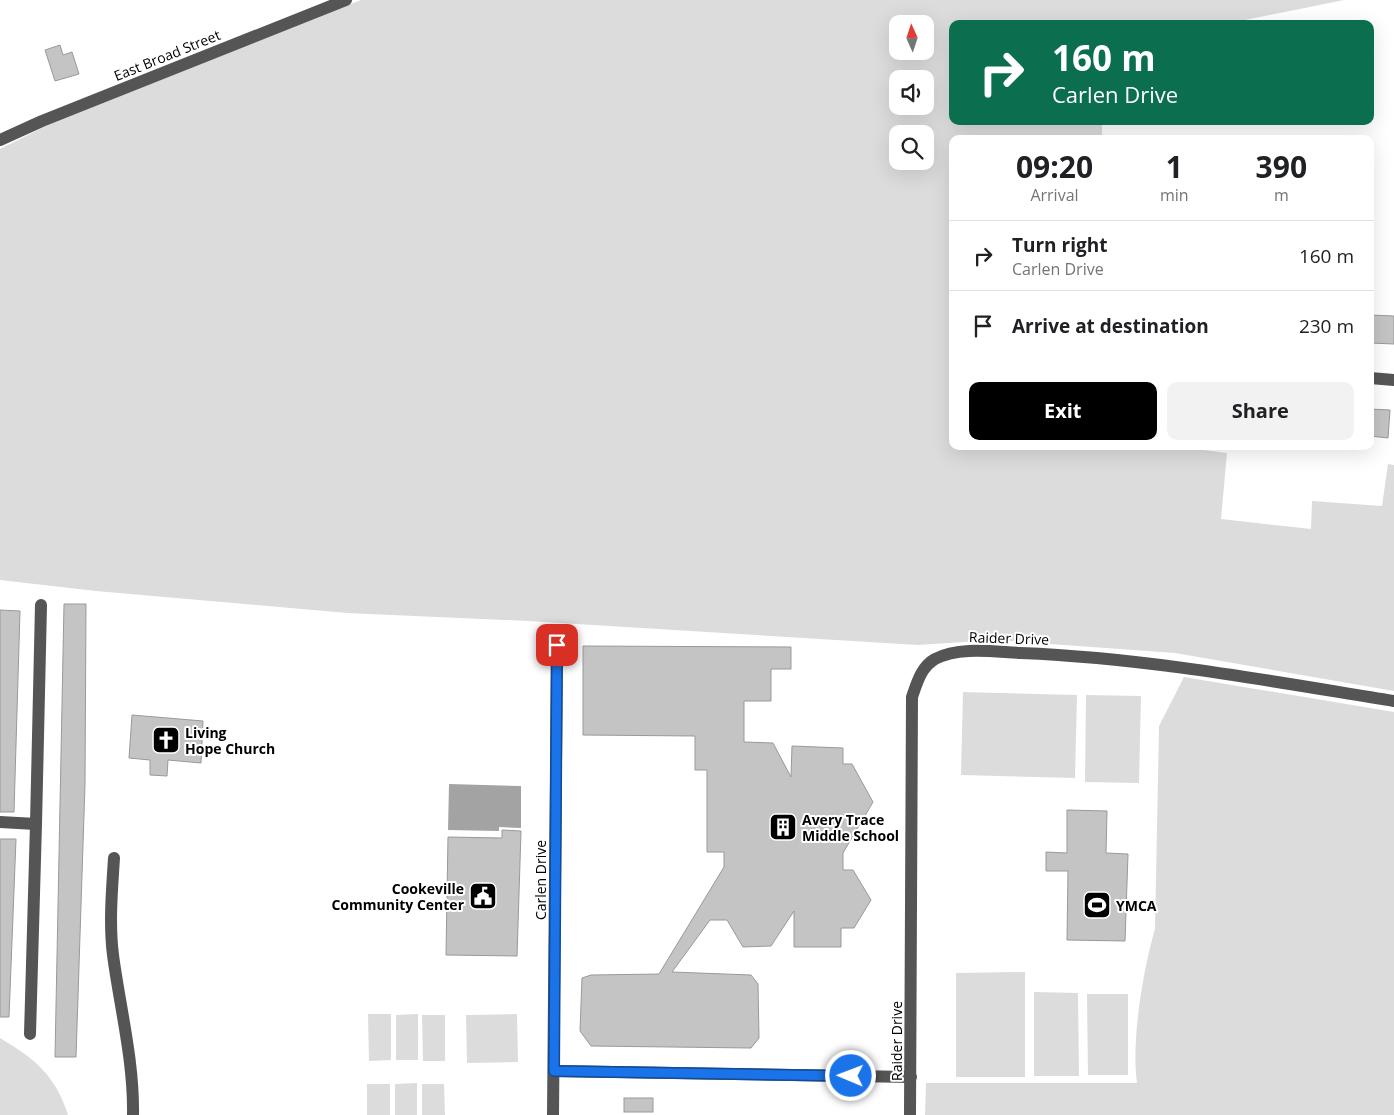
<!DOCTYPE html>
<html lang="en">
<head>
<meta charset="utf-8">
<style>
	body { margin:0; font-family:"Open Sans",sans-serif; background:#f2f2f2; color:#202124; height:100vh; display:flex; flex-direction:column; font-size:19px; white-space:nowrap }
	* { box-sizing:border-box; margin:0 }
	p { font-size:16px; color:#757577 }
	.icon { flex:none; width:28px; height:28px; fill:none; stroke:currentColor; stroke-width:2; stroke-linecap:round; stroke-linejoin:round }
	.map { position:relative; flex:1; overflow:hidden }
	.side { position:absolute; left:949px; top:135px; width:425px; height:315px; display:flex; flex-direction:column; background:#fff; border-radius:10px; box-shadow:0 5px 20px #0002 }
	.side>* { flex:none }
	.hud { position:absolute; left:949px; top:20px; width:425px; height:105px; border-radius:10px; box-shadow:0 5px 20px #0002; background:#0b6e4f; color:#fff; overflow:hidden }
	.needle { width:32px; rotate:357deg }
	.fabs { position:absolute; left:889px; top:15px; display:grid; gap:10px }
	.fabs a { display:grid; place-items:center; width:45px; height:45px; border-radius:10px; background:#fff; box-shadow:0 5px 20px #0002; font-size:25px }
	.pin { position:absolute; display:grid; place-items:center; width:42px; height:42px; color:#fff; margin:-21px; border-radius:10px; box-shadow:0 2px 8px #0006 }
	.me { position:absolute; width:55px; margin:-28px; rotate:271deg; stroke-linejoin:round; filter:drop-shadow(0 0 4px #0008) }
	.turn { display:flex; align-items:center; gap:18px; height:105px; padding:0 20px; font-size:22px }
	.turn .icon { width:65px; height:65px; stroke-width:2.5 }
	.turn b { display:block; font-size:35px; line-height:42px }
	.eta { display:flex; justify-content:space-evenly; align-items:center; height:85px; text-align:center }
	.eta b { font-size:30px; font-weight:700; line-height:35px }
	.primary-button { display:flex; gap:10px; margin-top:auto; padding:10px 20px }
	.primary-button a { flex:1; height:58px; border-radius:10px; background:#000; color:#fff; font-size:20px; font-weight:700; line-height:58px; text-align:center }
	.primary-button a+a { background:#f2f2f2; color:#202124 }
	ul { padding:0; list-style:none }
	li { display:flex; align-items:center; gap:15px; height:70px; padding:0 20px; border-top:1px solid #e0e0e0 }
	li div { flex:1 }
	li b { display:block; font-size:19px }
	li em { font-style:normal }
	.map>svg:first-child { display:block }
	.green { fill:#dcdcdc; fill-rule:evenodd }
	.water { fill:#a3a3a3 }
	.building { fill:#c4c4c4; stroke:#999 }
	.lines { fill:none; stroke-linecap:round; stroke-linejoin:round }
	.minor { stroke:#555; stroke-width:12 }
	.route-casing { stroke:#114b97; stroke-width:12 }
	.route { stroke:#1a73e8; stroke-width:9 }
	.labels { text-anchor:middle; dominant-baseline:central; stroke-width:4; stroke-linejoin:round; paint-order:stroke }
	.street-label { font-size:14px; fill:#000; stroke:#fff }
	.poi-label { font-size:14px; font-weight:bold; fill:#000; stroke:#fff; text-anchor:start }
</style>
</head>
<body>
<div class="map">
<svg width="1394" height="1115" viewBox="0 0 1394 1115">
	<rect width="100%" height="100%" fill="#fff"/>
	<!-- green -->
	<g class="green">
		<path d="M361,0H1344L1225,24H952V121H1102V139H952V446H1172L1227,453L1221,519L1311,529L1312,501L1382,506L1388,464L1394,465V691L1175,653L995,640L918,645L528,621L347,613L96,591L0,580V149L48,125ZM898,24H925V51H898ZM898,79H925V106H898ZM898,134H925V161H898Z"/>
		<path d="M1184,677L1394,712V1115H925L926,1083H1137C1131,1041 1143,970 1155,929L1159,726Z"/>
		<polygon points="963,692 1077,695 1075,778 961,775"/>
		<polygon points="1086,695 1141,696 1139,783 1085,782"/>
		<polygon points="1025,972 1025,1077 956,1077 956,973"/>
		<polygon points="1034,992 1078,993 1079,1076 1034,1076"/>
		<polygon points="1087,994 1128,994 1128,1075 1088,1075"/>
		<polygon points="368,1014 391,1014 391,1060 369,1061"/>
		<polygon points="418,1014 418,1060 396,1060 396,1015"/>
		<polygon points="517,1014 518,1062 467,1063 466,1015"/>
		<polygon points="422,1015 445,1015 445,1061 423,1061"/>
		<path d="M0,1038C35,1059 55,1075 68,1115H0Z"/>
		<polygon points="417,1083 417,1115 395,1115 395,1084"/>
		<rect x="367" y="1084" width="23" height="31"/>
		<polygon points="422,1084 444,1084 445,1115 422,1115"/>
	</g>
	<!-- water -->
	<polygon class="water" points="449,784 521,786 521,828 499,827 499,831 448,830"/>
	<!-- building -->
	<g class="building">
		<polygon points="60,45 63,55 72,52 79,74 55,81 45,50"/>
		<polygon points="1370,315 1394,316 1394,344 1370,343"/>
		<polygon points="1370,409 1390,410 1388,438 1370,436"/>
		<polygon points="64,604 86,604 85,784 76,1057 55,1057"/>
		<polygon points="0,610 20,611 14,812 0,812"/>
		<polygon points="583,646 791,647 791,669 771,669 771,701 744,701 744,742 773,743 791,777 792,746 843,748 843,764 852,764 873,802 843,853 843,870 853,870 871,900 854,928 841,928 841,947 794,947 794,911 771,946 743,947 727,920 710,920 672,972 751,975 758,984 759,1038 751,1048 591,1046 580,1031 582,978 591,975 659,974 724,867 724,852 707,852 707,770 695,770 695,736 583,735"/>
		<polygon points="132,715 203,721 201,763 168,760 167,776 150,775 150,760 129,758"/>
		<polygon points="1067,810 1107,811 1106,853 1128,854 1125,941 1067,940 1068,871 1046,871 1046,852 1067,853"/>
		<polygon points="502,830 521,831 517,956 446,955 448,837 502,838"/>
		<polygon points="0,839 16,839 9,1017 0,1017"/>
		<rect x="624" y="1098" width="29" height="14"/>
	</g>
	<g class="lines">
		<!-- minor -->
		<g class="minor">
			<polyline points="0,140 42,121 346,0"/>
			<polyline points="1370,378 1394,380"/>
			<polyline points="0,822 36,824 41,605"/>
			<path d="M114,858C112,890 109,923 113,955C120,1008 134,1061 133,1115"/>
			<polyline points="30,1034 36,824"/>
			<polyline points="554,1071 911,1077"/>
			<polyline points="553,1115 557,645"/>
			<path d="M910,1115L912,697C917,683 921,667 935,659C960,646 995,652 1021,653C1147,658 1270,681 1394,701"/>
		</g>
	</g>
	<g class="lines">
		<!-- route casing -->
		<g class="route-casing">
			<polyline id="route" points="557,645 554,1071 851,1076"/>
		</g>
		<!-- route -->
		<use href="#route" class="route"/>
	</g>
	<!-- icons -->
	<defs>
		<g id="church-square" transform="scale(1.4375)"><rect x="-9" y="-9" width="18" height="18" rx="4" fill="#000" stroke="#fff"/><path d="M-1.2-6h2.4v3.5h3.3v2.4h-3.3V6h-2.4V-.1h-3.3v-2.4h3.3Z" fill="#fff"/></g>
		<g id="building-square" transform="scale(1.4375)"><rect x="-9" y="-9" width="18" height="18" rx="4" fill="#000" stroke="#fff"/><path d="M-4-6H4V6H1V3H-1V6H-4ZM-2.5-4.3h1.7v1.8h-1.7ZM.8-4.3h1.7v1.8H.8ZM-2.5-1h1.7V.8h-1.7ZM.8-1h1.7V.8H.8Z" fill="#fff"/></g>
		<g id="civic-square" transform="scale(1.4375)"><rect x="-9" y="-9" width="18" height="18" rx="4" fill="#000" stroke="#fff"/><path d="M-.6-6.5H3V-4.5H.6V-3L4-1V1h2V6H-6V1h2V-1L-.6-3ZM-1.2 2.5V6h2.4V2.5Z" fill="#fff"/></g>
		<g id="stadium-square" transform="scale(1.4375)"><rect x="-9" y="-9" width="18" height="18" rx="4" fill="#000" stroke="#fff"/><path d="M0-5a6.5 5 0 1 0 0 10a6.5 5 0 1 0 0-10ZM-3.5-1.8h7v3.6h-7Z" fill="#fff"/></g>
	</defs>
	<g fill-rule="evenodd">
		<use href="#church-square" x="166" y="740"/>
		<use href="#building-square" x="783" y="827"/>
		<use href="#civic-square" x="483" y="896"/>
		<use href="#stadium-square" x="1097" y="905"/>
	</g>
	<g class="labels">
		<!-- street labels -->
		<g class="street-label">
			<text transform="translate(167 55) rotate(-22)">East Broad Street</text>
			<text transform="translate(1009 638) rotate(2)">Raider Drive</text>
			<text transform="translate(540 880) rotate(-90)">Carlen Drive</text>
			<text transform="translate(896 1041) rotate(-90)">Raider Drive</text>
		</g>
		<!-- poi labels -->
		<g class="poi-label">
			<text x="185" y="732">Living<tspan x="185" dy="16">Hope Church</tspan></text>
			<text x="802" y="819">Avery Trace<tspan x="802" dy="16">Middle School</tspan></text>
			<text x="464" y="888" text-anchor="end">Cookeville<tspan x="464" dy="16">Community Center</tspan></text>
			<text x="1116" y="905">YMCA</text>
		</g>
	</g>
</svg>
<div class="fabs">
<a><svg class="needle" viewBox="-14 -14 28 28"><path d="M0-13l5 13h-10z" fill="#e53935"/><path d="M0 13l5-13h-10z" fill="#757577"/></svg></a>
<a><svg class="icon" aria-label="sound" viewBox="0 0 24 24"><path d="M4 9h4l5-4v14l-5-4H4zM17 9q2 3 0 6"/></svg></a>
<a><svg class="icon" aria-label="search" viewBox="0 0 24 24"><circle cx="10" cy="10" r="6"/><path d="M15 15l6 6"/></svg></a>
</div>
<div class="pin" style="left:557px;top:645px;background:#d93025"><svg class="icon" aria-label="arrive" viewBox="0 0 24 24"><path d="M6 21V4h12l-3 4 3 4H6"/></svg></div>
<svg class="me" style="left:851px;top:1076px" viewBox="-20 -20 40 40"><circle r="17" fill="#1a73e8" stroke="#fff" stroke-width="3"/><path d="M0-11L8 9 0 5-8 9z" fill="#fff"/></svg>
<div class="hud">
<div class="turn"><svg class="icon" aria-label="right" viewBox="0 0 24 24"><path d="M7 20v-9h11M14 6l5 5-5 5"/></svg><div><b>160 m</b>Carlen Drive</div></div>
</div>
<section class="side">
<div class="eta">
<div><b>09:20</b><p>Arrival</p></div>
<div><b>1</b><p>min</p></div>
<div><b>390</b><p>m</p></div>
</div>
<ul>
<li><svg class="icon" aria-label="right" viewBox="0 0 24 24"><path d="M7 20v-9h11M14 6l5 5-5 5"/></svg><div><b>Turn right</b><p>Carlen Drive</p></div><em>160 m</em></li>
<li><svg class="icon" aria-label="arrive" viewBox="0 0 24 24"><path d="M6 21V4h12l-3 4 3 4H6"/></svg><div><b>Arrive at destination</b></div><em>230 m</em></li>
</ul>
<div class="primary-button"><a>Exit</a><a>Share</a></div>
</section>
</div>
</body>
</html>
